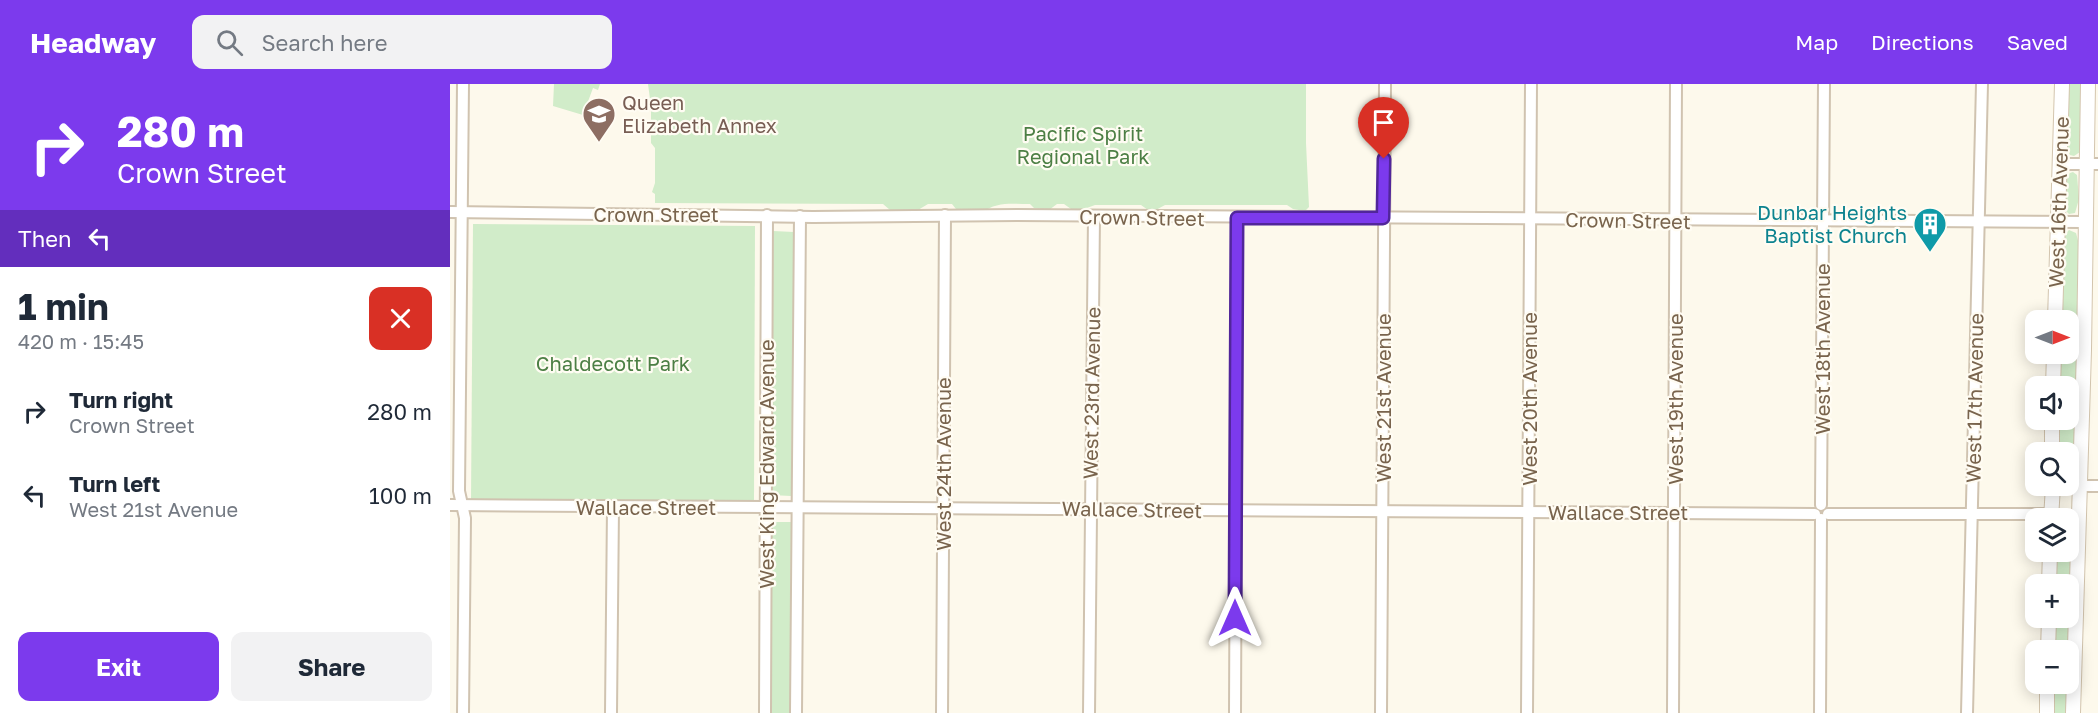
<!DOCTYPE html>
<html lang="en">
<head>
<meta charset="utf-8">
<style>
	body { margin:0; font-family:"Golos Text",sans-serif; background:#f2f2f3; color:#1f2937; height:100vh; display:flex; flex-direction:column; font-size:22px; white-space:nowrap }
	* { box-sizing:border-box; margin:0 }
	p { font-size:20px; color:#747a83 }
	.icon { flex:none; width:33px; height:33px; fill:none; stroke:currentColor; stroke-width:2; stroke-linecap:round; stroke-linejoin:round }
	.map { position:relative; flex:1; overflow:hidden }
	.panel { display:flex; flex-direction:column; background:#fff; width:450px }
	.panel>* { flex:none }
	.hud { background:#7c3aed; color:#fff; overflow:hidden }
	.needle { width:39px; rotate:90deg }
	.controls { position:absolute; left:1575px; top:226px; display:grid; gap:12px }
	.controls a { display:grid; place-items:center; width:54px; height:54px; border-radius:12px; background:#fff; box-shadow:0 3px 15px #0003; font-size:30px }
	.pin { position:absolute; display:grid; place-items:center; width:51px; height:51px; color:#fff; margin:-62px -26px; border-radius:50% 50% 50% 0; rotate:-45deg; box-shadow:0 0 6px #0007 }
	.pin .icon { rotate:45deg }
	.me { position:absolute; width:66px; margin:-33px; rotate:0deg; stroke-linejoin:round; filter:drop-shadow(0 0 4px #0008) }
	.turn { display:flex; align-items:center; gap:21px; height:126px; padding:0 18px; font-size:27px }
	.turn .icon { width:78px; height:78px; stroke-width:2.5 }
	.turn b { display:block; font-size:42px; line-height:51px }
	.then { display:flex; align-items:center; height:57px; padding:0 18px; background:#0003; gap:12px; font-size:22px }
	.round { display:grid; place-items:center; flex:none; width:63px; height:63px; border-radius:12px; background:#f2f2f3 }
	.summary { display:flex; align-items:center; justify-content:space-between; height:102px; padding:0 18px }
	h1 { font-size:36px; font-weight:700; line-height:45px }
	.button { display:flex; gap:12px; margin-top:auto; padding:12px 18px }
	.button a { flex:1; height:69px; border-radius:12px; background:#7c3aed; color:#fff; font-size:24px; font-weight:700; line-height:69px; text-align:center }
	.button a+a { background:#f2f2f3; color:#1f2937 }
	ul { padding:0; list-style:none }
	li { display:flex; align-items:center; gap:18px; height:84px; padding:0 18px }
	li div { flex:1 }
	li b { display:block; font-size:22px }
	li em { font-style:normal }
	header { display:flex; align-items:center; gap:36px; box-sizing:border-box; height:84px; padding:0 30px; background:#7c3aed; color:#fff }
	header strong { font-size:28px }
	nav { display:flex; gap:33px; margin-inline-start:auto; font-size:21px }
	.search { width:420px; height:54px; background:#f2f2f3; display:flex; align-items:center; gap:15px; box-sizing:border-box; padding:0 21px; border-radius:12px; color:#747a83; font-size:22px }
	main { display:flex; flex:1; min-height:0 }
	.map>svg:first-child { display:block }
	.green { fill:#d1ecc9 }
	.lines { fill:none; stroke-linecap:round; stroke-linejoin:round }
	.minor-casing { stroke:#d0c3b0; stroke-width:14 }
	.secondary-casing { stroke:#d3c5ae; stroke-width:16 }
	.minor { stroke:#fff; stroke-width:10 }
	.secondary { stroke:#fff; stroke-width:14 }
	.route-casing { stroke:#51269a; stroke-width:15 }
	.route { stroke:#7c3aed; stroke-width:10 }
	.labels { text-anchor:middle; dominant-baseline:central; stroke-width:4.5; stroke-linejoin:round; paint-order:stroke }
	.education-label { font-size:20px; fill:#785e54; stroke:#fffcf3; text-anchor:start }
	.park-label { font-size:20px; fill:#4c7f44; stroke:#fffcf3 }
	.street-label { font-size:20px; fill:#79644d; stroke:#fffcf3 }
	.culture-label { font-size:20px; fill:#0d838f; stroke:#fffcf3; text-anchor:end }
</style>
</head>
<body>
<header>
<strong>Headway</strong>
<div class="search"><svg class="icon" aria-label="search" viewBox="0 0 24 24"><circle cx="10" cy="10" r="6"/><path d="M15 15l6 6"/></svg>Search here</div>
<nav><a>Map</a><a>Directions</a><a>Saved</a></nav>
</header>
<main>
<section class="panel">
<div class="hud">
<div class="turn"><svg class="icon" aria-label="right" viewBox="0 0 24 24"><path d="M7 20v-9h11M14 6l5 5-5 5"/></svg><div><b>280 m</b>Crown Street</div></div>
<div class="then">Then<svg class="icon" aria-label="left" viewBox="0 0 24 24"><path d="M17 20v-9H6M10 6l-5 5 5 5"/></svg></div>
</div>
<div class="summary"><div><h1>1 min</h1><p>420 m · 15:45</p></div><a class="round" style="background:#d93025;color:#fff"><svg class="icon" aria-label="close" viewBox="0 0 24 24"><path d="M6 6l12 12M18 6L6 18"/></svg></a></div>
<ul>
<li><svg class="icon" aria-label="right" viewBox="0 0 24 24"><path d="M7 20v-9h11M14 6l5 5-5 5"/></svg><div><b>Turn right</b><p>Crown Street</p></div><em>280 m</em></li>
<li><svg class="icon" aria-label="left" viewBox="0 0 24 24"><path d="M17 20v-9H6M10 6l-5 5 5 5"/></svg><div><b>Turn left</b><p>West 21st Avenue</p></div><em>100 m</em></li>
</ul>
<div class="button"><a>Exit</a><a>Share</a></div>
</section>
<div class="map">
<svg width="1648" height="629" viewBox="0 0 1648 629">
	<rect width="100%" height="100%" fill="#fdf9ec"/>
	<!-- green -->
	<g class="green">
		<polygon points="104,0 150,0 148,6 143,4 133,31 103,22"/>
		<path d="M198,0H856V59L859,123L855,127L843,125L837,121H715L704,127L698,126L691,121H645L634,125H621L614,120H607L599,126L584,124L580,120C563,120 546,117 532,129L506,125L502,120H478L463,129L440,126L433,120L205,119V110L202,108L205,99V64L201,59V27L206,23V19L200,15Z"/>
		<polygon points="1619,0 1631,0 1630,68 1624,72 1620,71 1618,67"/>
		<polygon points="1623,88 1627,91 1629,115 1625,129 1619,130 1614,125 1615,94 1620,89"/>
		<polygon points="23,140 305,142 304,419 21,417"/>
		<polygon points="1619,146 1626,149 1630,164 1625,376 1619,391 1618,369 1607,369 1608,336 1618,336 1618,303 1609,303 1609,270 1618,270 1618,237 1610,237 1612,160 1616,149"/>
		<polygon points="323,147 344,148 341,412 321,411"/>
		<polygon points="320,438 341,438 340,629 319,629"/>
		<polygon points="1619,441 1623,449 1619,629 1601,629 1602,600 1618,600 1618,567 1602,567 1603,534 1618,534 1618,501 1604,501 1605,468 1618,468"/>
	</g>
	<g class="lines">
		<!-- minor casing -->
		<g class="minor-casing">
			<g id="minor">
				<polyline points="1610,80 1648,80"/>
				<polyline points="0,128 363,133 567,131 1636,138"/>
				<polyline points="1628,402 1648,402"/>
				<polyline points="0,421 1365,430"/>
				<polyline points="1371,421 1374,0"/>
				<polyline points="1378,430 1602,430"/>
				<polyline points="13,629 15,434 9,407 13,0"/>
				<polyline points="161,629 163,423"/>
				<polyline points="315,629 317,131"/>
				<polyline points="346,629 350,132"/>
				<polyline points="492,629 495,131"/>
				<polyline points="639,629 644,132"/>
				<polyline points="785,629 787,134"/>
				<polyline points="931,629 935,0"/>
				<polyline points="1077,629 1081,0"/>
				<polyline points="1223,629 1226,0"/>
				<polyline points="1370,629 1371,435"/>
				<polyline points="1517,629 1532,0"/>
			</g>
		</g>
		<!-- secondary casing -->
		<g class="secondary-casing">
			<g id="secondary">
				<polyline points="1605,237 1612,0"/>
				<polyline points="1603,303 1604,270"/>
				<polyline points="1602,369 1602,336"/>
				<polyline points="1601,435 1603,402"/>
				<polyline points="1599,501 1600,468"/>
				<polyline points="1598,567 1599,534"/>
				<polyline points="1597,629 1597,600"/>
				<polyline points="1623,629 1634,266 1638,0"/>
			</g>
		</g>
		<!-- minor -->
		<use href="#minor" class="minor"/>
		<!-- secondary -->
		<use href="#secondary" class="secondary"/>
	</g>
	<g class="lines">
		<!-- route casing -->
		<g class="route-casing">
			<polyline id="route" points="785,534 787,134 933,134 934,75"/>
		</g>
		<!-- route -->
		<use href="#route" class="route"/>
	</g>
	<!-- icons -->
	<defs>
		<g id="school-pin" transform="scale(1.725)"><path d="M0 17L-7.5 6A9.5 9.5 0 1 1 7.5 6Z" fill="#8d6e63" stroke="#fffcf3"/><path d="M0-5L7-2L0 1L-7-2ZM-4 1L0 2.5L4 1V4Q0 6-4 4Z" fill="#fff"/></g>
		<g id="building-pin" transform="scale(1.725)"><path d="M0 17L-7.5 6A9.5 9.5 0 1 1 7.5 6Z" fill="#0f9aa8" stroke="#fffcf3"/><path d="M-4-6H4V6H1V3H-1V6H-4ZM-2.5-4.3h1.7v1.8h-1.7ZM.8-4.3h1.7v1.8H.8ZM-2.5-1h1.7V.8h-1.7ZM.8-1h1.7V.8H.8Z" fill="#fff"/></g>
	</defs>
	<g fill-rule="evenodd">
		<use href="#school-pin" x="149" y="30"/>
		<use href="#building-pin" x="1480" y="140"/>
	</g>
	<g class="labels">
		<!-- education labels -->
		<g class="education-label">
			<text x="172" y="18">Queen<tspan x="172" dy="23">Elizabeth Annex</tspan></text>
		</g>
		<!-- park labels -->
		<g class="park-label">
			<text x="633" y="49">Pacific Spirit<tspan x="633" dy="23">Regional Park</tspan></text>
			<text x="163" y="279">Chaldecott Park</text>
		</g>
		<!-- street labels -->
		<g class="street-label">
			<text transform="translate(1608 118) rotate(-88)">West 16th Avenue</text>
			<text x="206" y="130">Crown Street</text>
			<text transform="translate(692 133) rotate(1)">Crown Street</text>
			<text transform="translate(1178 136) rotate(1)">Crown Street</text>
			<text transform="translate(1372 265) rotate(-90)">West 18th Avenue</text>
			<text transform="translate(641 309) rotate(-89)">West 23rd Avenue</text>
			<text transform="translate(933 314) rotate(-90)">West 21st Avenue</text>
			<text transform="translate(1524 314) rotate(-89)">West 17th Avenue</text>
			<text transform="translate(1079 315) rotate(-90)">West 20th Avenue</text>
			<text transform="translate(1225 315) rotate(-90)">West 19th Avenue</text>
			<text transform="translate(316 380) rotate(-90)">West King Edward Avenue</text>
			<text transform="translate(493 380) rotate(-90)">West 24th Avenue</text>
			<text x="196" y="423">Wallace Street</text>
			<text transform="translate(682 425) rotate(1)">Wallace Street</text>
			<text x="1168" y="428">Wallace Street</text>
		</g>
		<!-- culture labels -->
		<g class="culture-label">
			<text x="1457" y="128">Dunbar Heights<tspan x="1457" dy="23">Baptist Church</tspan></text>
		</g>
	</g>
</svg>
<div class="controls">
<a><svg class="needle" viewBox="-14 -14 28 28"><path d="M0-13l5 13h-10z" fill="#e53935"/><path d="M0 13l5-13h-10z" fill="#747a83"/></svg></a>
<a><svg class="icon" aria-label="sound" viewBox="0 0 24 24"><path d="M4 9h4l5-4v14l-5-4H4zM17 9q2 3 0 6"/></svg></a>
<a><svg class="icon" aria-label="search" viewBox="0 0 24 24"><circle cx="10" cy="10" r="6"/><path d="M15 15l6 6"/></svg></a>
<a><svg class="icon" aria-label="layers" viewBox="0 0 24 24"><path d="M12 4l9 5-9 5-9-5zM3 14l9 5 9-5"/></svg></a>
<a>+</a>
<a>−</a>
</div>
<div class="pin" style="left:934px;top:75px;background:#d93025"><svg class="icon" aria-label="arrive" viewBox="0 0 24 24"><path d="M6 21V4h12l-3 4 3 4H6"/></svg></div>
<svg class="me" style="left:785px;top:534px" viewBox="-20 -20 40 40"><path d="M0-17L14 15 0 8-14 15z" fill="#7c3aed" stroke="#fff" stroke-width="4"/></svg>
</div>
</main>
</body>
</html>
